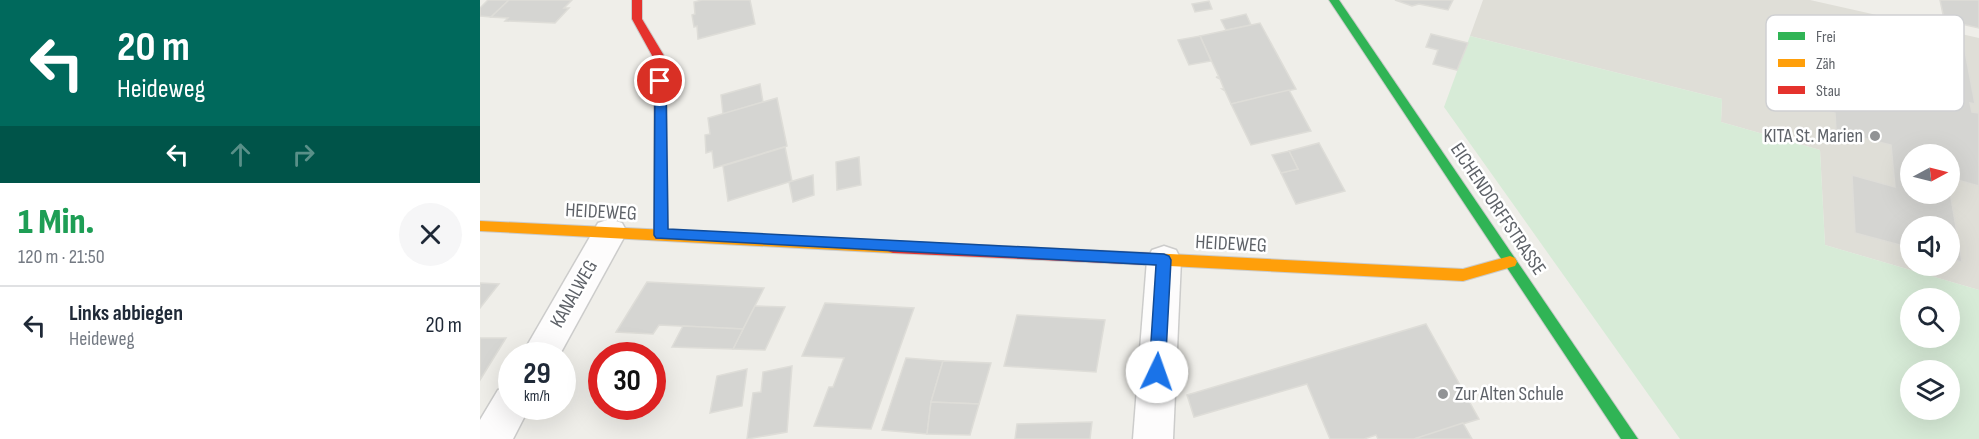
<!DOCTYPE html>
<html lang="de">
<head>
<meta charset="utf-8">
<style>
	body { margin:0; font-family:"Sofia Sans Condensed",sans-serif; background:#f6f6f7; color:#1f2937; height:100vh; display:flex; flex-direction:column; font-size:22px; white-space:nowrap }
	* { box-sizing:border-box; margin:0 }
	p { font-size:20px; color:#747a83 }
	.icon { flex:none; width:33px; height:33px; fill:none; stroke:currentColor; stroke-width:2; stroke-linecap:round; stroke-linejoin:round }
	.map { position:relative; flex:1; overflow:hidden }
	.sheet { display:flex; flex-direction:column; background:#fff; width:480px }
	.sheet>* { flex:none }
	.top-card { background:#00695c; color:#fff; overflow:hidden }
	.needle { width:39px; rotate:83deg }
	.tools { position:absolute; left:1420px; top:144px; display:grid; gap:12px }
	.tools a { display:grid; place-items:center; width:60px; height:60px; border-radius:50%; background:#fff; box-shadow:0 6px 24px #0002; font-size:30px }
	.speed { position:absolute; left:18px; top:342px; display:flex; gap:12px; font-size:30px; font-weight:700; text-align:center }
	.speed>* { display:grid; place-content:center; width:78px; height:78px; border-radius:50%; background:#fff; box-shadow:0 6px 24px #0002; line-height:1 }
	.speed small { font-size:15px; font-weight:400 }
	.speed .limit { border:9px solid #d22; background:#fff; color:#111 }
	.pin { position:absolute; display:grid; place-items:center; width:51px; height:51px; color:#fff; margin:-26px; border:3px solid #fff; border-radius:50%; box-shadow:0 2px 6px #0007 }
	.me { position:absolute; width:66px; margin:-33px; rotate:3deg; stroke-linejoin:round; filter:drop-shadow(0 0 4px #0008) }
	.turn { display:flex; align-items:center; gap:21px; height:126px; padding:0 18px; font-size:27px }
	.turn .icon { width:78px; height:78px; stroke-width:2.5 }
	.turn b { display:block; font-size:42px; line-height:51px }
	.lanes { display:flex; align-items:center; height:57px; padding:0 18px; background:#0003; justify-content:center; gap:30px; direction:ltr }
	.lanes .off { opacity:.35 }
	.round { display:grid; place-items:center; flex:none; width:63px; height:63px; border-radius:32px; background:#f6f6f7 }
	.headline { display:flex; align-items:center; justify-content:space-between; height:102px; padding:0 18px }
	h1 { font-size:36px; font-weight:800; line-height:45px; color:#1e9e55 }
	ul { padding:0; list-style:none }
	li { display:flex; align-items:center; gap:18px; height:78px; padding:0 18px; border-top:2px solid #e0e1e3 }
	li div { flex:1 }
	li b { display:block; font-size:22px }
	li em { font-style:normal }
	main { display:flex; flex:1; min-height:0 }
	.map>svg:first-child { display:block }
	.education { fill:#dfded7; fill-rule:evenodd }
	.green { fill:#d7ebd7; fill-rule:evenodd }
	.building { fill:#d5d5d2; stroke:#deddd8; stroke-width:1.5 }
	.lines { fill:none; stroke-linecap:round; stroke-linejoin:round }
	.street-casing { stroke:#cccccb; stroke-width:3 }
	.fast-casing { stroke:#cbcbca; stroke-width:2 }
	.slow-casing { stroke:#cbcbca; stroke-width:2 }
	.jam-casing { stroke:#cbcbca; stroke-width:2 }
	.street { fill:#fdfcfc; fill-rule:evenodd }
	.fast { fill:#30b455; fill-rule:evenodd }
	.slow { fill:#ff9f0a; fill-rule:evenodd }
	.jam { fill:#e5322d; fill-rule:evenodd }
	.route { fill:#1a73e8; stroke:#114b97; stroke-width:1.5 }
	.poi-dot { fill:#919395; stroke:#fff; stroke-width:2 }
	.labels { text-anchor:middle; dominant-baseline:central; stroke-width:5; stroke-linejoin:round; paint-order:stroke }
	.poi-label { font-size:20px; fill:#5e6268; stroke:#fff; text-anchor:end }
	.street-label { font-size:20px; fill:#5e6268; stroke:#fff }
	.key { fill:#fff; stroke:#cfd0d2; stroke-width:1.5 }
	.key-label { font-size:16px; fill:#5e6268 }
</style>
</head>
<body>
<main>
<section class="sheet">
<div class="top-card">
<div class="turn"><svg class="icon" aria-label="left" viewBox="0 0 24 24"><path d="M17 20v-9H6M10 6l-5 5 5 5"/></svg><div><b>20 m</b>Heideweg</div></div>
<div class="lanes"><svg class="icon" aria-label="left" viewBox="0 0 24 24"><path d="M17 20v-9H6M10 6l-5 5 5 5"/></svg><svg class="icon off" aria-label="ahead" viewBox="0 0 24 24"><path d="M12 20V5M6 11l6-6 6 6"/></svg><svg class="icon off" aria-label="right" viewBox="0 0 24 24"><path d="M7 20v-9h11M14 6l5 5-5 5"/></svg></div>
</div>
<div class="headline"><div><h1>1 Min.</h1><p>120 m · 21:50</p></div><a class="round"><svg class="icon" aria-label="close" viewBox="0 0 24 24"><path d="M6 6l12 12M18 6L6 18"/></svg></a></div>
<ul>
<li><svg class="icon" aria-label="left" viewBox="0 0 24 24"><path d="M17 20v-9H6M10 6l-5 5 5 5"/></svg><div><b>Links abbiegen</b><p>Heideweg</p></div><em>20 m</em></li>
</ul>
</section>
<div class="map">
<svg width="1499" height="439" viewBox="0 0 1499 439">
	<rect width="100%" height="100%" fill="#efeee9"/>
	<!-- education -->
	<path class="education" d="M1003,0H1330L1499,38V290L1345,245L1340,150L1241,122L1242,99L990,36ZM1431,154H1470V194H1431ZM1431,226H1470V266H1431Z"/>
	<!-- green -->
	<path class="green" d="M990,36L1242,99L1241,122L1340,150L1345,245L1499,290V439H1200L964,107ZM1431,298H1470V338H1431ZM1431,370H1470V410H1431Z"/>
	<!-- building -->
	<g class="building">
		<polygon points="8,0 29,0 11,17 0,16 0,8"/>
		<polygon points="29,0 92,0 84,8 89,8 75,23 25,21 28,18 11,17"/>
		<polygon points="222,0 270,0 275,24 218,39 217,26 214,27 212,15 215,14 214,2"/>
		<polygon points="915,0 973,0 968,10 939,4 932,6"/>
		<polygon points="1460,0 1499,0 1499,28 1455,18 1464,19"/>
		<polygon points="729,1 732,9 715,12 712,4"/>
		<polygon points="766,14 771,25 746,30 741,20"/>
		<polygon points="780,23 816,89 751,104 745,91 742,89 744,89 740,79 736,77 739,77 720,36"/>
		<polygon points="1372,33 1433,45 1433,40 1485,51 1495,104 1490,103 1492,112 1499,113 1499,186 1470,178 1470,154 1431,154 1431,194 1470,192 1482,262 1470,259 1470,226 1431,226 1431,248 1375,233 1372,175 1415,187 1411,145 1356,131 1355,113 1320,105 1319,82 1359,92 1359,101 1393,109 1391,87 1375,83 1374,64 1340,56 1339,36 1372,44"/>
		<polygon points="951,34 988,43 977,70 953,64 958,50 946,47"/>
		<polygon points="720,36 731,61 709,65 698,40"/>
		<polygon points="280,84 283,102 243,114 241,95"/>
		<polygon points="809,90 831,131 771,145 751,104"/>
		<polygon points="297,98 307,146 234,168 232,151 226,153 225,135 230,134 228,118"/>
		<polygon points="839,143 865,191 816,204 801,173 818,169 809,151"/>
		<polygon points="305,147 312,181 248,201 243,166"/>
		<polygon points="809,151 818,169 801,173 792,155"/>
		<polygon points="379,157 381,185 357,190 356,162"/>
		<polygon points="333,175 334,195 313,202 309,182"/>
		<polygon points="167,282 284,288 263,329 179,325 173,334 136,332"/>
		<polygon points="0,283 19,284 0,308"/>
		<polygon points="345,303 434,308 391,429 334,426 349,387 353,387 364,358 322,356"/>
		<polygon points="275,306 305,307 285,350 253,349"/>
		<polygon points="537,315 625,320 616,372 524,366"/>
		<polygon points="946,324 999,419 934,439 898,439 896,435 884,439 850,439 827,384 714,417 707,395"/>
		<polygon points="203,326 263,329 253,349 192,347"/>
		<polygon points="0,338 26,338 0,380"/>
		<polygon points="426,358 463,361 451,402 447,434 402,430"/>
		<polygon points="463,361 511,363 499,404 451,402"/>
		<polygon points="312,366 307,432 267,439 273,393 281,392 283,372"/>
		<polygon points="267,369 262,406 230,413 237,376"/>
		<polygon points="451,402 499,404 490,435 447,434"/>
		<polygon points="612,422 610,439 535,439 537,424"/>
		<polygon points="983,423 992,439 934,439"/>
	</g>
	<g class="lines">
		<!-- street casing -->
		<g class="street-casing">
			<g id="street">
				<polygon points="130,219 142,223 147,232 79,356 41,356 118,223"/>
				<polygon points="684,246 696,250 701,260 693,439 653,439 667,260 672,250"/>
				<polygon points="32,385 32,406 50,406 33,439 0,439 0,420 18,390"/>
			</g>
		</g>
		<!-- fast casing -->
		<g class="fast-casing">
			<polygon id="fast" points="849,0 859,0 1158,439 1141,439"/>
		</g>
		<!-- slow casing -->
		<g class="slow-casing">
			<g id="slow">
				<polygon points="0,221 413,241 418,243 420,247 418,251 413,253 0,231"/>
				<polygon points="670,253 983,269 1030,256 1035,258 1037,262 1035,266 983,281 670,265 665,263 663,259 665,255"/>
			</g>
		</g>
		<!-- jam casing -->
		<g class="jam-casing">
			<g id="jam">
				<polygon points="152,0 162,0 162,19 186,59 188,235 186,239 176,239 174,235 174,59 152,19"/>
				<polygon points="413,241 670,253 675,255 677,259 675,263 670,265 413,253 408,251 406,247 408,243"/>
			</g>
		</g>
		<!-- street -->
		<use href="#street" class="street"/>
		<!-- fast -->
		<use href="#fast" class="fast"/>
		<!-- slow -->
		<use href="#slow" class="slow"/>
		<!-- jam -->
		<use href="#jam" class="jam"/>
	</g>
	<!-- route -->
	<polygon class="route" points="180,77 186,81 188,229 684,254 689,256 691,260 685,372 682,377 677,379 671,377 669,372 676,265 176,238 174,235 175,81"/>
	<!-- markers -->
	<g class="poi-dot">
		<circle cx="1395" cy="136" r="6"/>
		<circle cx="963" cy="394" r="6"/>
	</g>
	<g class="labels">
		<!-- poi labels -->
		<g class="poi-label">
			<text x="1383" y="136">KITA St. Marien</text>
			<text x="975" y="394" text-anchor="start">Zur Alten Schule</text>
		</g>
		<!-- street labels -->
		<g class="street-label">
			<text transform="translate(1018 209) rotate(56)">EICHENDORFFSTRASSE</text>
			<text transform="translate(121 212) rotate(3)">HEIDEWEG</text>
			<text transform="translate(751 244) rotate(3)">HEIDEWEG</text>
			<text transform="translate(94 294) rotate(-60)">KANALWEG</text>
		</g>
	</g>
	<!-- legend -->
	<rect x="1286" y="15" width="198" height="96" rx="9" class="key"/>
	<rect x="1298" y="32" width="27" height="8" fill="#30b455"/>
	<rect x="1298" y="59" width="27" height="8" fill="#ff9f0a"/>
	<rect x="1298" y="86" width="27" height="8" fill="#e5322d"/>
	<g class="key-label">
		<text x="1336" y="42">Frei</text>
		<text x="1336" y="69">Zäh</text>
		<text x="1336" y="96">Stau</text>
	</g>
</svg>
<div class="tools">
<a><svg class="needle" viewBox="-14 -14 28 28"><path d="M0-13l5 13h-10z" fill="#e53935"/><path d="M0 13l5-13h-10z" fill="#747a83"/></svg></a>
<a><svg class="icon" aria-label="sound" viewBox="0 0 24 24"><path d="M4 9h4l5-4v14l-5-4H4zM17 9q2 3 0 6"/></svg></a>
<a><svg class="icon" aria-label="search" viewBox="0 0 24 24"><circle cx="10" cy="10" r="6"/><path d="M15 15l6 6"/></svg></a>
<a><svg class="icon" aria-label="layers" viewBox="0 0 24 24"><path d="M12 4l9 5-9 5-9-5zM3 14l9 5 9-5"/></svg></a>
</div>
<div class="speed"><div>29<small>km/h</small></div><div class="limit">30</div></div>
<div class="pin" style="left:180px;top:81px;background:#d93025"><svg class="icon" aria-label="arrive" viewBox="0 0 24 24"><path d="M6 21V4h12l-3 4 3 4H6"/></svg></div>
<svg class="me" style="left:677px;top:372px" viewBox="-20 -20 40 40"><circle r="19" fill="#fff"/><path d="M0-13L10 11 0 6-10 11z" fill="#1a73e8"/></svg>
</div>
</main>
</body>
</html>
